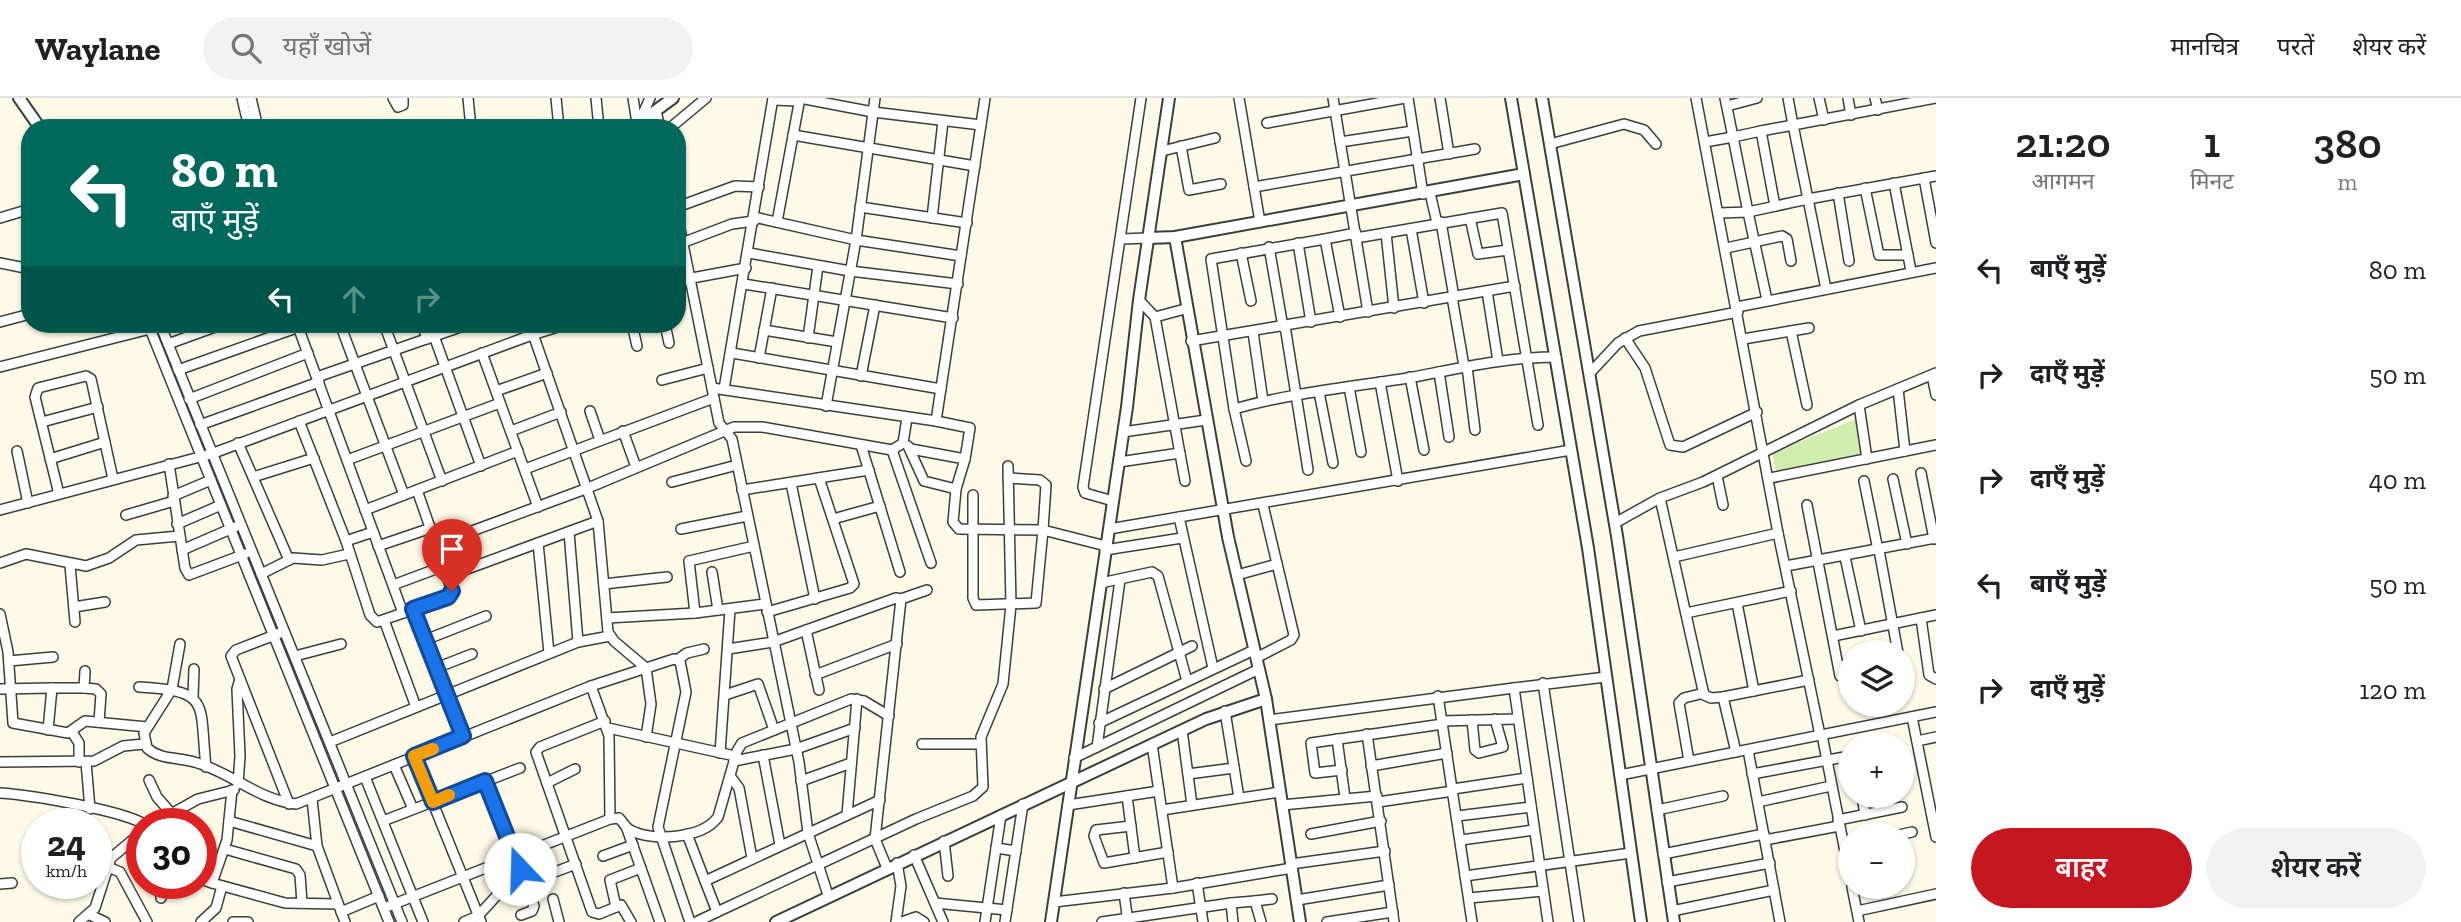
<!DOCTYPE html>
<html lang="hi">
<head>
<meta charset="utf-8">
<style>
	body { margin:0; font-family:"Zilla Slab","Noto Sans Devanagari",serif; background:#f2f2f2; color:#202124; height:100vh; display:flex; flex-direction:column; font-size:26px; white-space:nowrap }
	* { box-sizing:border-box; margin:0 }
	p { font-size:23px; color:#757577 }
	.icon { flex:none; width:38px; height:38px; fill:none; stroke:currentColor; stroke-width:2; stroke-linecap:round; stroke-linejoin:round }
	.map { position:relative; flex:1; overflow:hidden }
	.drawer { display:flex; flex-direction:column; background:#fff; width:525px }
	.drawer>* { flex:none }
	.hud { position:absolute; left:21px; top:21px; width:665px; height:214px; border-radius:28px; box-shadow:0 2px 5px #0004; background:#00695c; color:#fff; overflow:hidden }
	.tools { position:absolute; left:1838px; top:542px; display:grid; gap:14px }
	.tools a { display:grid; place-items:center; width:77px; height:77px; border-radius:50%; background:#fff; box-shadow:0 2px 5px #0004; font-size:35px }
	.speed { position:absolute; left:21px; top:710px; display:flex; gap:14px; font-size:35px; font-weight:700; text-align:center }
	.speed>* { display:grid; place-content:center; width:91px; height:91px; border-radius:50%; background:#fff; box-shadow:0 2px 5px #0004; line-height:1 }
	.speed small { font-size:18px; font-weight:400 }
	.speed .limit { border:10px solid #d22; background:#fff; color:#111 }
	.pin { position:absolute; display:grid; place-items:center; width:60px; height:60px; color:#fff; margin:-72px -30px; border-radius:50% 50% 50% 0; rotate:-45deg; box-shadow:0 0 7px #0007 }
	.pin .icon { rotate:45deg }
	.me { position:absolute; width:77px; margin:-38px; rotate:339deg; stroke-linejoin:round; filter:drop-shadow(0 0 5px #0008) }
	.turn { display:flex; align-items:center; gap:24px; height:147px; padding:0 35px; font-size:32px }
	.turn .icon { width:91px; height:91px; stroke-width:2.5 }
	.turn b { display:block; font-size:49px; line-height:60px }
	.lanes { display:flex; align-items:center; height:66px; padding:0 35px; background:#0003; justify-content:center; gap:35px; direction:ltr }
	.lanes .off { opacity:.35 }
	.eta { display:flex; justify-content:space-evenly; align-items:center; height:119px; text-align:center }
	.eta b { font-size:42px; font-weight:600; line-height:49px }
	.button { display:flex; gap:14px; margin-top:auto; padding:14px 35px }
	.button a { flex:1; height:80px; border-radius:42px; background:#c6161f; color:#fff; font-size:28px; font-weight:600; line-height:80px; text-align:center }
	.button a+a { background:#f2f2f2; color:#202124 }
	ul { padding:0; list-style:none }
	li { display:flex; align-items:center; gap:21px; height:105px; padding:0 35px }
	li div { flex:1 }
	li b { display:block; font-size:26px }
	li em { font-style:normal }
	header { display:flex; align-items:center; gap:42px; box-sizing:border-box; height:98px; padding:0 35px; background:#fff; border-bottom:2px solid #e0e0e0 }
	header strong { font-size:33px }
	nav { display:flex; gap:38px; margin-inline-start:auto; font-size:24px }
	.search { width:490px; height:63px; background:#f2f2f2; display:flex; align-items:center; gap:18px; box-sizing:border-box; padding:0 24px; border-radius:38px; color:#757577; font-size:26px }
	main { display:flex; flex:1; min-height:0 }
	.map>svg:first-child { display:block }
	.green { fill:#cfedae }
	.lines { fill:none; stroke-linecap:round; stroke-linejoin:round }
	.minor-casing { stroke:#3d3d3d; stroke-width:12 }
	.tertiary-casing { stroke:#3d3d3d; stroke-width:14 }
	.minor { stroke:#fff; stroke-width:9 }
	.tertiary { stroke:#fff; stroke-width:10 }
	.route-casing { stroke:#114b97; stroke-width:18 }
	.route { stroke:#1a73e8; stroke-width:12 }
	.slow { stroke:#f59e0b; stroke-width:12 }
</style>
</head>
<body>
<header>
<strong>Waylane</strong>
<div class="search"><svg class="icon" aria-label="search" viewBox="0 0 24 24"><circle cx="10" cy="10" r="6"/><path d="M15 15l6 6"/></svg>यहाँ खोजें</div>
<nav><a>मानचित्र</a><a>परतें</a><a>शेयर करें</a></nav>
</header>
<main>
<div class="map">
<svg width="1936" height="824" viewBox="0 0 1936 824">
	<rect width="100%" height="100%" fill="#fffae7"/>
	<!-- green -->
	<polygon class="green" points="1859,320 1863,356 1776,373 1772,355"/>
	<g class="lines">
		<!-- minor casing -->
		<g class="minor-casing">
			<g id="minor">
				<polyline points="242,0 249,30"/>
				<polyline points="251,0 258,30"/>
				<polyline points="393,0 398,9 403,7 403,0"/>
				<polyline points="468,0 471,30"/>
				<polyline points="556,0 559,30"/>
				<polyline points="596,0 599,30"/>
				<polyline points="633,0 637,25"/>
				<polyline points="800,0 873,14 981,27"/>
				<polyline points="1239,0 1260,124"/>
				<polyline points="1333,0 1368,214"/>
				<polyline points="1408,0 1423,96"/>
				<polyline points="1440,0 1449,56"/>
				<polyline points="1696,0 1778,435 1820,637"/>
				<polyline points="1725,0 1733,39 1761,33 1775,108"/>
				<polyline points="1819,0 1824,22"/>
				<polyline points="1848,0 1851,17"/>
				<polyline points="1875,0 1878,12"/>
				<polyline points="1936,0 1793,27 1808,101 1936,78"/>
				<polyline points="773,2 799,3"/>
				<polyline points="1727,8 1757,0"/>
				<polyline points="656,13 660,30"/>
				<polyline points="1267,25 1405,0"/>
				<polyline points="638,27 650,0"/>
				<polyline points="670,30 706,0"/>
				<polyline points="1761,33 1793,27 1788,0"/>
				<polyline points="793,37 975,68"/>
				<polyline points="1340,44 1413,33"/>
				<polyline points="1705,44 1733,39 1748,114 1808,101 1826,191"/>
				<polyline points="1550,46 1624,26 1644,32 1656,46"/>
				<polyline points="1181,48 1189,92 1221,86"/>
				<polyline points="1162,53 1215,40"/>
				<polyline points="1924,80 1936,145"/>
				<polyline points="1894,85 1911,173"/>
				<polyline points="1254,89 1475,51"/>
				<polyline points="1865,90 1879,157 1908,157"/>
				<polyline points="1430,95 1437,125"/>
				<polyline points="1838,95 1849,163"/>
				<polyline points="677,109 735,88 759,89"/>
				<polyline points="860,109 967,125"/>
				<polyline points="1719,115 1748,114 1767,202"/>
				<polyline points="677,116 719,325 732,341 799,664 808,735 828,797"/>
				<polyline points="754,119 856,142 961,158"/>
				<polyline points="0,120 30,111"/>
				<polyline points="932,120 943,23"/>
				<polyline points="1470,120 1478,156 1508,152"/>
				<polyline points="777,124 800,0"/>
				<polyline points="1441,124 1454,199"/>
				<polyline points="1411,131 1424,205"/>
				<polyline points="1386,135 1394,210"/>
				<polyline points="1356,140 1502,115 1538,327"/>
				<polyline points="1121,141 1148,140"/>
				<polyline points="1325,141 1356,135"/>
				<polyline points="1298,145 1311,224"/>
				<polyline points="679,146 732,126 754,123"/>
				<polyline points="1269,149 1283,229"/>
				<polyline points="1726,150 1782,138 1787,141 1791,163"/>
				<polyline points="749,155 850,173 958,186"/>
				<polyline points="1241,155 1251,203"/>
				<polyline points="0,165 30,171"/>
				<polyline points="677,185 692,180 746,170"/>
				<polyline points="744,186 953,220"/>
				<polyline points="1487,193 1498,263"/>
				<polyline points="1452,199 1464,268"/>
				<polyline points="1139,202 1155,219 1185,383"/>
				<polyline points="1737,209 1936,170"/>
				<polyline points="1155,219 1185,211"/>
				<polyline points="0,224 30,216"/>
				<polyline points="148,226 389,824"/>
				<polyline points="160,226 402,824"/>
				<polyline points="297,226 403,515 413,511 463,638"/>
				<polyline points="340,226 404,397"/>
				<polyline points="384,226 442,383"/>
				<polyline points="422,226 427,241"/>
				<polyline points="527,226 529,238 567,226"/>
				<polyline points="632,226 637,248"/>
				<polyline points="665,226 669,245"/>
				<polyline points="1285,228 1308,372"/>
				<polyline points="764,232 837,244"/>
				<polyline points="1791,233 1807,307"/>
				<polyline points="1253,234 1263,303"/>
				<polyline points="533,236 598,423 608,534 614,543 646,570 651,606 646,639"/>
				<polyline points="434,238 481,368"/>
				<polyline points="808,240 818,168"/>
				<polyline points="1625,240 1645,270 1670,347 1683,349 1757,314"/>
				<polyline points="1743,241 1809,230"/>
				<polyline points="1191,243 1515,188"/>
				<polyline points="168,246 223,226"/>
				<polyline points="482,255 538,409"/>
				<polyline points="732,255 941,291"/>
				<polyline points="759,260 772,190"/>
				<polyline points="0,269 150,231"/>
				<polyline points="1467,269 1475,332"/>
				<polyline points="178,272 299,229"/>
				<polyline points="1439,274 1449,339"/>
				<polyline points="1590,275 1618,245 1639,233 1738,214"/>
				<polyline points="1932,277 1936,297"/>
				<polyline points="861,278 875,207"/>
				<polyline points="317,279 469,226"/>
				<polyline points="1410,279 1424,352"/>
				<polyline points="662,282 708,270"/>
				<polyline points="1380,284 1398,383"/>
				<polyline points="1349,289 1361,354"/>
				<polyline points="712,290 936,323 985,0"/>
				<polyline points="724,291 773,0"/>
				<polyline points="1898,291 1905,353"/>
				<polyline points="496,293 547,275"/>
				<polyline points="1319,294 1333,365"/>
				<polyline points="189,301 308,255"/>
				<polyline points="826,308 856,142 875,0"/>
				<path d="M1234,311C1291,295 1350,289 1408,280C1457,271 1505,259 1556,259"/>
				<polyline points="590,313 600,342"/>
				<polyline points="299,323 346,443 370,517 377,524 403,515"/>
				<polyline points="936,323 970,330 965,361"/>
				<polyline points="42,324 98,309"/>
				<polyline points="200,327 319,284"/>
				<polyline points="511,333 561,314"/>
				<polyline points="623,333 636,369"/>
				<polyline points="1123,334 1206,322"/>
				<polyline points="238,345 289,462"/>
				<polyline points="861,347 900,474"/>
				<polyline points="908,348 924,383 956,391"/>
				<polyline points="911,351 965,361 956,391 953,424 959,431 1043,432 1046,387 1040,382 1008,380"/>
				<polyline points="892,352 931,465"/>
				<polyline points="17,353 28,405"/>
				<polyline points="50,361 105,344"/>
				<polyline points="1867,361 1859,307 1936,275"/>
				<polyline points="347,362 500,305"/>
				<polyline points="1246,363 1234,311 1211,161 1325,141 1340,219"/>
				<polyline points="1119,364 1180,355"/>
				<polyline points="169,366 185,470 189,477 245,456"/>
				<polyline points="525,371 714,300"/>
				<polyline points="1921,375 1934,441"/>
				<polyline points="1717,378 1723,407"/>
				<polyline points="253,379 314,360"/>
				<polyline points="1770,380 1936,347"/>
				<polyline points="1893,381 1907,446"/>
				<polyline points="1864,383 1878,452"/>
				<polyline points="672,384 737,367"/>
				<polyline points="791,385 815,501"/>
				<polyline points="742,392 869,372"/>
				<polyline points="59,396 35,299 38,290 86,278 91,281 113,381"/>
				<polyline points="973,397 973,500 976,507 1036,505 1043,432 1106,448"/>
				<polyline points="173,398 211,382"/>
				<polyline points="1660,400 1704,597 1711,600 1723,599 1809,582"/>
				<polyline points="1113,403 1085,395 1083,389 1141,0"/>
				<polyline points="1807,407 1840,578"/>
				<polyline points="0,412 211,356 529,238"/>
				<polyline points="365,412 518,353"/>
				<polyline points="126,417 174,403"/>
				<polyline points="1179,419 1213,570"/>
				<polyline points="833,421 880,408"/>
				<polyline points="1615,425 1660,400 1703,384 1859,307"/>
				<polyline points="177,426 221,407"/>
				<polyline points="681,431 747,418"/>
				<polyline points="1109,431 1571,352"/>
				<polyline points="569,434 578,544"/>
				<polyline points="346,443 373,434"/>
				<polyline points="538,445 549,555"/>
				<polyline points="437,446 588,390 734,329 762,329 892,352 903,345 907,320"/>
				<polyline points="378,448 431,430"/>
				<polyline points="754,448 689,463 695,515 765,506"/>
				<polyline points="182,452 235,429"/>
				<polyline points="1105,452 1182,440"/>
				<polyline points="1879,452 1898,555"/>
				<polyline points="1674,459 1778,435"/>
				<polyline points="1845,459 1861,533"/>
				<polyline points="0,465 26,456 86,468 109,460 136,442 179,438"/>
				<polyline points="70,467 75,524"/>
				<polyline points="1786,468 1936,440"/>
				<polyline points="712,474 718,512"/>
				<polyline points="261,476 293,460 322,462 349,456"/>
				<polyline points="1237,477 1277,466"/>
				<polyline points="448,478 598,423"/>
				<polyline points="1101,485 1152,474 1158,478 1187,583"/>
				<polyline points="604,486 667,479"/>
				<polyline points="393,487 444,468"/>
				<polyline points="901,501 927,492"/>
				<polyline points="1737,505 1754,593"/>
				<polyline points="74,509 105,504"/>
				<polyline points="413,511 448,499 452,493 417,392"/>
				<polyline points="767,514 850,490 854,486 819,380"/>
				<polyline points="1686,515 1791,493"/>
				<polyline points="0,516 8,554 13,625 68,635 85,623 147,629"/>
				<polyline points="607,520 695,515"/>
				<polyline points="1921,520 1929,577 1936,581"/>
				<polyline points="384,522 416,609"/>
				<polyline points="806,532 819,592"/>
				<polyline points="280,535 236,552 231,558 289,706"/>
				<polyline points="1833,538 1936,517"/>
				<polyline points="425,542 486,518"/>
				<path d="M180,546L172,591L144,635L147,650C160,662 177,659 194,664C229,673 258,702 296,706L591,588L674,561L680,563L686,594L658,729L690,824"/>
				<polyline points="728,551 773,544 896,500 901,501 875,741 887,770"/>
				<polyline points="295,558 341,546"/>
				<polyline points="1256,560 1291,542 1294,537 1263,407"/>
				<polyline points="677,562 687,555 704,551"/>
				<polyline points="9,563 53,559"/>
				<polyline points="436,570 472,556"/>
				<polyline points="85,573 84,590 96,591 101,596 99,624"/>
				<polyline points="815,577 897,546"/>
				<polyline points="1902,580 1905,594"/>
				<polyline points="1543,585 1579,824"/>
				<polyline points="591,588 609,638 610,721"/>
				<path d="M139,589C212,593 199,604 206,669"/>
				<polyline points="0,591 52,590"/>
				<polyline points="1104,591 1192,548"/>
				<polyline points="725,597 758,586 774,632"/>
				<polyline points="1438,598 1472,824"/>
				<polyline points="193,599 194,571"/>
				<polyline points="1723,599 1736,654"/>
				<polyline points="1225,613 1239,700"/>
				<polyline points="1912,619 1936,739"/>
				<polyline points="1269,622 1514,590"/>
				<polyline points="1472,622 1475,652 1479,655 1503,649 1495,621"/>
				<polyline points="605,623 540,649 536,654 592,814 599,816 621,807 631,824"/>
				<polyline points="1442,623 1516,621"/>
				<polyline points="1099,625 1254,552"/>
				<polyline points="608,630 735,658"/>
				<polyline points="48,632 52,590 84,590"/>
				<polyline points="1182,632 1192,707"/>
				<polyline points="72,634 79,645 79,664"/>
				<polyline points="1367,636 1394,824"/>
				<polyline points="1822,637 1850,779"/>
				<polyline points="1337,641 1345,700"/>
				<polyline points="1917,643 1936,639"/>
				<polyline points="330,644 578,544 610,538"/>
				<polyline points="922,646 980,646"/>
				<polyline points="1152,646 1173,790"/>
				<polyline points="1097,649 1120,482"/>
				<polyline points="1748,652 1780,824"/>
				<polyline points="720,655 730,511"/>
				<polyline points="763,657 780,747"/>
				<polyline points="414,658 481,824"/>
				<polyline points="1074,660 1259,571"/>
				<polyline points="734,663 796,651 855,630"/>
				<polyline points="1689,663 1679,605 1684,600 1704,595"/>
				<polyline points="0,664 94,663 123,648 144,646"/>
				<polyline points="86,664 90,711"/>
				<polyline points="394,667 413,711"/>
				<polyline points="1371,668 1447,655"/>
				<polyline points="1342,672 1315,675 1311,645 1443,626"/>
				<polyline points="1188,676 1234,670"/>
				<polyline points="1752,676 1850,658"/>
				<polyline points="1620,677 1936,614"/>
				<polyline points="730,678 739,690 752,760"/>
				<polyline points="365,679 423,824"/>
				<polyline points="149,682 157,699 171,715"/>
				<polyline points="485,683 534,808 532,813 521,817"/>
				<polyline points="801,683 851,665"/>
				<polyline points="547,685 575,671"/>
				<polyline points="238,686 240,658 237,591 240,581"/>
				<polyline points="1453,691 1527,680"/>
				<path d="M0,695C31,697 120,712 144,726"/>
				<polyline points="1127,698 1135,760"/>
				<polyline points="1862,698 1865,717"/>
				<polyline points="312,701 317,748 345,824"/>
				<polyline points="880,702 705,783 717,814 916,721 973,698 983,689 981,639 1003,586 1011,507 1008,368"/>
				<polyline points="1378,704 1453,693"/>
				<polyline points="1758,704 1831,688"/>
				<polyline points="1068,707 1159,693"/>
				<polyline points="1282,707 1377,698"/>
				<polyline points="1162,712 1280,694"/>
				<polyline points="1657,712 1723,698"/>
				<polyline points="847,717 857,601"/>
				<polyline points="1457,718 1531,709"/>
				<polyline points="1838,722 1902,709"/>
				<polyline points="229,723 317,748"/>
				<polyline points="383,723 520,670"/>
				<polyline points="153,726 198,701 234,692"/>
				<polyline points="1131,728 1096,732 1094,738 1104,765 1168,754"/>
				<polyline points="627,731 660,824"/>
				<polyline points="687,736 705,783"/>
				<polyline points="1311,736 1381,723"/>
				<polyline points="1899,737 1912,734"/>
				<polyline points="1461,742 1534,732"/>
				<polyline points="1765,742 1839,728"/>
				<polyline points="944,743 948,778"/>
				<polyline points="996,750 1016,753"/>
				<polyline points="225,751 296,771 300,777 302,805"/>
				<polyline points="1663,756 1764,736"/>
				<polyline points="914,757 943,824"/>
				<polyline points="603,758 633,747"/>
				<polyline points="1291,766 1385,753"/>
				<polyline points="108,769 120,774 147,824"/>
				<polyline points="1465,778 1631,755"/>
				<polyline points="201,781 212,785 227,742 232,692"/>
				<polyline points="1667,784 1770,765"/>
				<polyline points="212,785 285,805 338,806"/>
				<polyline points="1197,785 1203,824"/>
				<polyline points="0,786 12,785"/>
				<polyline points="160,786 161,800"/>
				<polyline points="1852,789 1859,824"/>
				<polyline points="1124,795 1128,824"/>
				<polyline points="1469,800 1543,793"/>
				<polyline points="553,801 559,824"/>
				<polyline points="1297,802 1389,787"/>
				<polyline points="1255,803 1272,801"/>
				<polyline points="1054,804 1173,790 1292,770"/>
				<polyline points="935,805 1007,812"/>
				<polyline points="1231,805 1255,803 1261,824"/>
				<path d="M389,808L610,721L619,720C623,724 625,729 630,732C652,744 702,741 718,719L737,653L742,645L851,601L864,603L889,618"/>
				<polyline points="616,809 610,782 641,770"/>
				<polyline points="1672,813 1774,792"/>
				<polyline points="1857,813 1936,796"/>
				<polyline points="341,814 379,798"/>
				<polyline points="90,817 105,824"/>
				<polyline points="79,824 95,810 111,760 142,734"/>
				<polyline points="201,824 216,810 222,788"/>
				<polyline points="233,824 248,824"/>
				<polyline points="464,824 478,818 499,795 576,766"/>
				<polyline points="696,824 717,814"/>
				<polyline points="896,824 901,788 897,765"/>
				<polyline points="902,824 916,819 924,824"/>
				<polyline points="985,824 1001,717"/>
				<polyline points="1005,824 1023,706"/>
				<polyline points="1102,824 1231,805 1233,824"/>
				<polyline points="1327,824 1393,814"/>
				<polyline points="1548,824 1514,590 1606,579"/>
			</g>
		</g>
		<!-- tertiary casing -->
		<g class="tertiary-casing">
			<g id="tertiary">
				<polyline points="19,0 40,30"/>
				<polyline points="1511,0 1588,450 1641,824"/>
				<polyline points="1542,0 1617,438 1674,824"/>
				<polyline points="632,30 673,0"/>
				<polyline points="1175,139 1228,439 1266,601 1300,824"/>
				<polyline points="1148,140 1175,139 1524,76"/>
				<polyline points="776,824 1206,621 1266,601"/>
				<polyline points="1051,824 1127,309 1139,202 1169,0"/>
			</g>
		</g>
		<!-- minor -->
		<use href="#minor" class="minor"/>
		<!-- tertiary -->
		<use href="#tertiary" class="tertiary"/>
	</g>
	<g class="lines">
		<!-- route casing -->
		<g class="route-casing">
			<polyline id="route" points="452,493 448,499 413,511 463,638 414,658 433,704 485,683 520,771"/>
		</g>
		<!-- route -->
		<use href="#route" class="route"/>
		<!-- slow -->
		<polyline class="slow" points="433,651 414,658 433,704 449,697"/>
	</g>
</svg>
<div class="tools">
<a><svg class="icon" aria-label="layers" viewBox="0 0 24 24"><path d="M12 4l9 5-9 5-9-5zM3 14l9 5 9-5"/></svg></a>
<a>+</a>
<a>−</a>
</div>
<div class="speed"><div>24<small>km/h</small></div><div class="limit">30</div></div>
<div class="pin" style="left:452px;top:493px;background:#d93025"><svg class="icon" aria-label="arrive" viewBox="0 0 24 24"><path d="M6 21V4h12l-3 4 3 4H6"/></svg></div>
<svg class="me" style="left:520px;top:771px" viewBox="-20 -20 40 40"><circle r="19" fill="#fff"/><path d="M0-13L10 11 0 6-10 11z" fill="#1a73e8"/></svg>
<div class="hud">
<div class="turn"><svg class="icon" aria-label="left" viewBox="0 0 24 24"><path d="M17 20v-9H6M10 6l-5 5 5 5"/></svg><div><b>80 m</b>बाएँ मुड़ें</div></div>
<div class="lanes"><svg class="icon" aria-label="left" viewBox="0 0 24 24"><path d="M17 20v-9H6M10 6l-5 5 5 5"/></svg><svg class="icon off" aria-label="ahead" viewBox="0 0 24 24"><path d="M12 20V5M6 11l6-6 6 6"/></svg><svg class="icon off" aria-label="right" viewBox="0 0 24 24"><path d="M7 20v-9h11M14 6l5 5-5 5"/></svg></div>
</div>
</div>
<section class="drawer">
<div class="eta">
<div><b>21:20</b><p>आगमन</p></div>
<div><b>1</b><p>मिनट</p></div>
<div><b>380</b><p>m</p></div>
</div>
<ul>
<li><svg class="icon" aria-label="left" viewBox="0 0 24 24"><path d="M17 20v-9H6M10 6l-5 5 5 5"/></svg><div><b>बाएँ मुड़ें</b></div><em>80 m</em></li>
<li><svg class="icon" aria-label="right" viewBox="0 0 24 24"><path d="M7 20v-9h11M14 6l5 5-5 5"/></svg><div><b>दाएँ मुड़ें</b></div><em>50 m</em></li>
<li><svg class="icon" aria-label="right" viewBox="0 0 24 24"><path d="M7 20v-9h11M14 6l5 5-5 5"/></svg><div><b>दाएँ मुड़ें</b></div><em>40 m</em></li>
<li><svg class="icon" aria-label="left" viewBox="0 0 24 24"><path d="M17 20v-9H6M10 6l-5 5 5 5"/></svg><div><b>बाएँ मुड़ें</b></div><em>50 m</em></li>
<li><svg class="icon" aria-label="right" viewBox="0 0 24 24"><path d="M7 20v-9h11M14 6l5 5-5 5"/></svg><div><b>दाएँ मुड़ें</b></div><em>120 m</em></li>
</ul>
<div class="button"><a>बाहर</a><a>शेयर करें</a></div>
</section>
</main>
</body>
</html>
